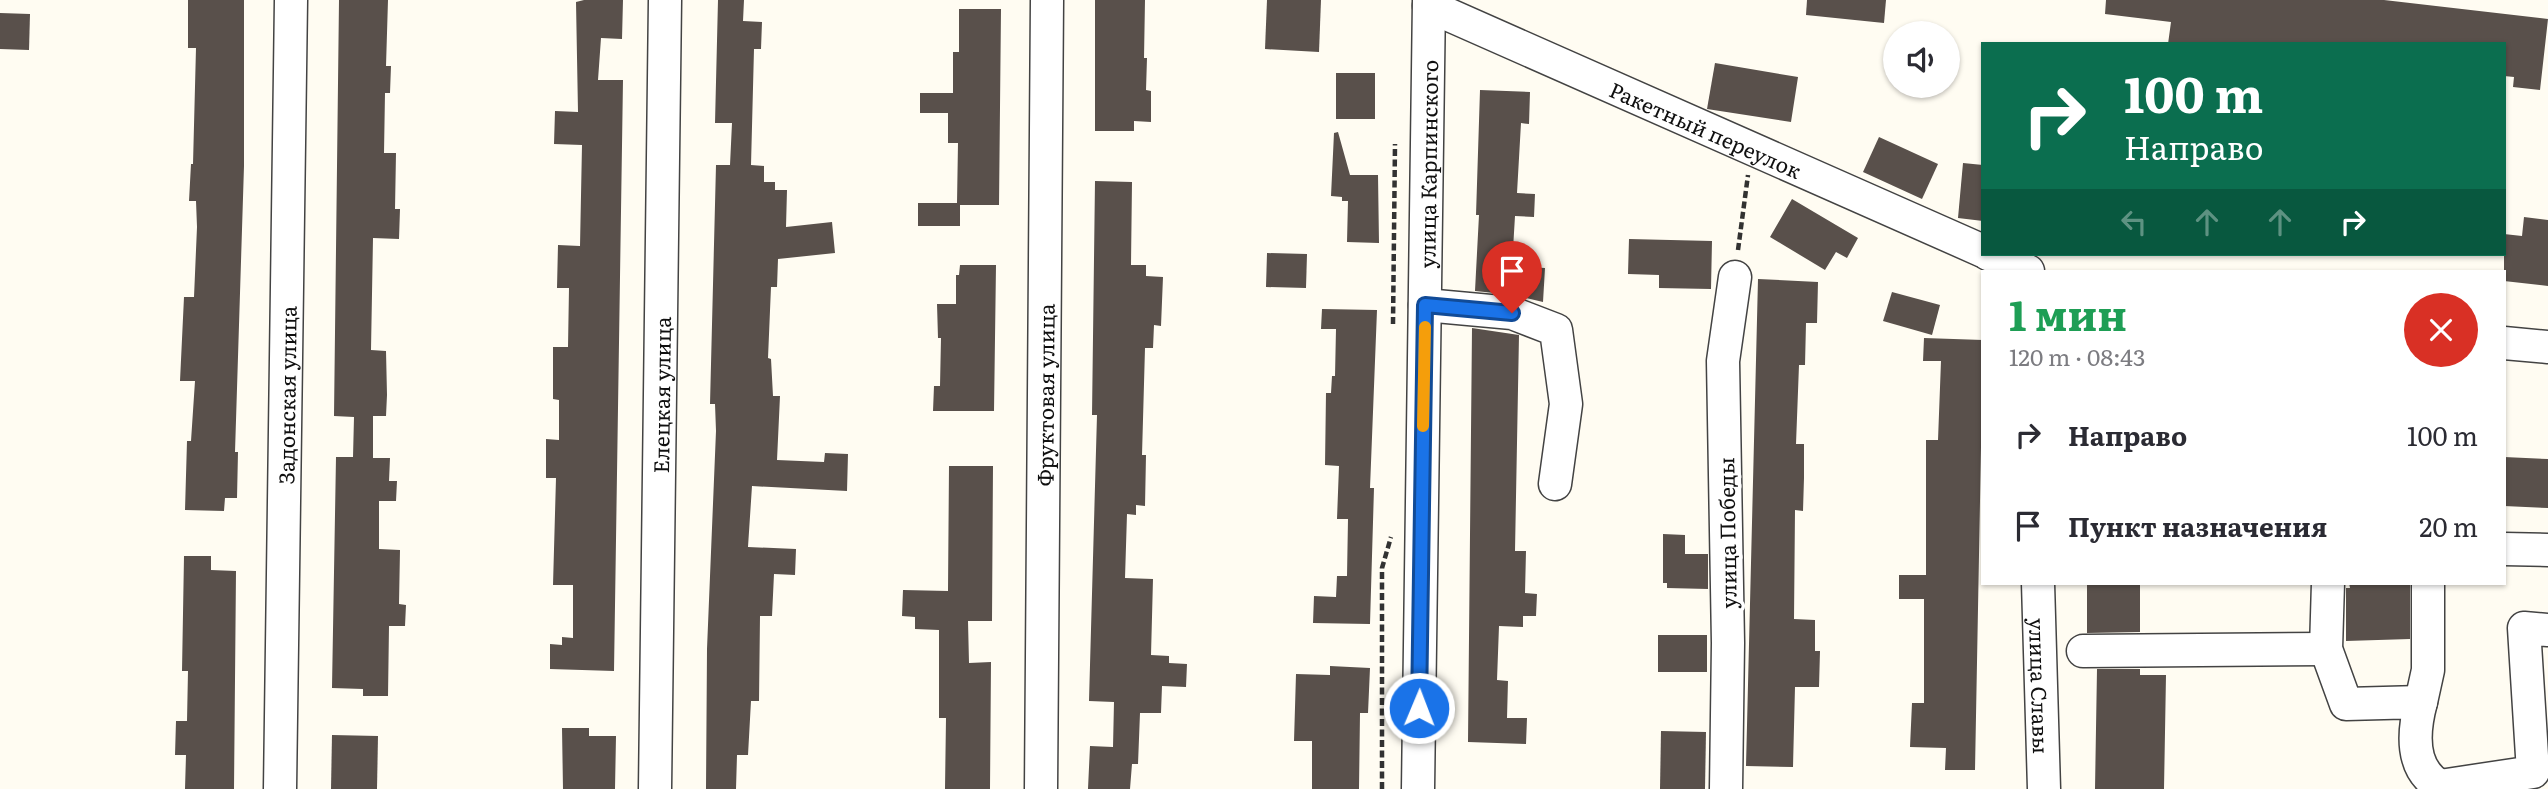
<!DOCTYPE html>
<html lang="ru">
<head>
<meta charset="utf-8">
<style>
	body { margin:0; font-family:Literata,serif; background:#f2f2f3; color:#2b2b33; height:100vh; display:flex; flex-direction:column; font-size:26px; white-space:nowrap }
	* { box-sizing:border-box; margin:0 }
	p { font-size:23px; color:#7c7c81 }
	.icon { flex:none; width:38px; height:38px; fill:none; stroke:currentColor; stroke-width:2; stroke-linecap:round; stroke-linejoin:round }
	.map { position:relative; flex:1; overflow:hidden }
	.drawer { position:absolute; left:1981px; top:270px; width:525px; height:315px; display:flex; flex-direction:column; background:#fff; border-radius:0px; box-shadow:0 2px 5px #0004 }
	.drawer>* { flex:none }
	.banner { position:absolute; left:1981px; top:42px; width:525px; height:214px; border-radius:0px; box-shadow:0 2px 5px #0004; background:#0b6e4f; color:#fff; overflow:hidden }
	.tools { position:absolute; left:1883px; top:21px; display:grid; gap:14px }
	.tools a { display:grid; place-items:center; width:77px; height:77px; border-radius:50%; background:#fff; box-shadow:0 2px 5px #0004; font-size:35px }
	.pin { position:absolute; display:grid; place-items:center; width:60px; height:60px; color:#fff; margin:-72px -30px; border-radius:50% 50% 50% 0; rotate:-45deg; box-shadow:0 0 7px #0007 }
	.pin .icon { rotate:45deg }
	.me { position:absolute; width:77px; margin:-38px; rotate:1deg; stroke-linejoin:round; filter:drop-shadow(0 0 5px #0008) }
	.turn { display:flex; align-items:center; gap:24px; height:147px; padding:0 28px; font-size:32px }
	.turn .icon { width:91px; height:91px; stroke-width:2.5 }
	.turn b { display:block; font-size:49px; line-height:60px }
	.lanes { display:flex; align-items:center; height:66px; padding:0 28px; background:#0003; justify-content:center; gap:35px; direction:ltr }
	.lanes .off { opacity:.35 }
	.round { display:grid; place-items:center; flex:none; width:74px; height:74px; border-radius:37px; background:#f2f2f3 }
	.overview { display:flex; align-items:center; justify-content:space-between; height:119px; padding:0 28px }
	h1 { font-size:42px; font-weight:700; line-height:52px; color:#1e9e55 }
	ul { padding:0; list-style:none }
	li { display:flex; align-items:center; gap:21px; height:91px; padding:0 28px }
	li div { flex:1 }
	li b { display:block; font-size:26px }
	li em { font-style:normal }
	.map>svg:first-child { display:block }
	.building { fill:#59504b }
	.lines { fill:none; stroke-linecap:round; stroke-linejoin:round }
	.minor-casing { stroke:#434343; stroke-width:35 }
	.path { stroke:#323232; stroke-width:4.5; stroke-dasharray:7 3.5; stroke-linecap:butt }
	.minor { stroke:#fff; stroke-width:32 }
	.route-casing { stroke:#114b97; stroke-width:18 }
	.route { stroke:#1a73e8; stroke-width:12 }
	.slow { stroke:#f59e0b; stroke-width:12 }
	.labels { text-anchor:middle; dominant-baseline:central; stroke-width:7; stroke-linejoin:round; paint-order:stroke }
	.street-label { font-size:21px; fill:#101010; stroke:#fff }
</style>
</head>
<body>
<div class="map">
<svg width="2548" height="789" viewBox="0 0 2548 789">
	<rect width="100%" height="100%" fill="#fffcf2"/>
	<!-- building -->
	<g class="building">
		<polygon points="188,0 244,0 244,166 235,452 238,452 237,498 225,498 224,511 185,510 187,441 191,441 195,381 180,381 184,297 194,297 197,227 196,201 189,201 191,164 193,164 196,48 188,48"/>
		<polygon points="339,0 388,0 386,66 391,66 390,93 385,93 384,153 396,153 395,209 400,209 399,239 373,238 371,350 386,351 387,395 386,416 373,416 373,458 390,458 389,481 397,481 396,501 379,501 379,549 400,550 399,604 406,605 405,626 389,626 388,696 363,696 363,689 332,688 336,457 353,457 354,417 334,416"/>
		<polygon points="584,0 623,0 622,39 601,38 598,80 623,80 614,671 550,669 550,644 562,645 562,637 573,638 573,585 553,585 556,478 546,478 546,439 559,440 559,400 553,399 553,347 568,347 569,288 557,288 558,245 580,246 582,145 554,144 555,111 578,112 576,2"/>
		<polygon points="718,0 744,0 743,21 762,22 761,49 754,49 751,165 764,166 764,182 775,182 775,190 787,190 786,227 832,222 835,253 778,259 777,287 771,287 768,358 771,359 773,396 780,396 777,460 824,462 825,453 848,454 847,491 752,486 748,547 796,549 795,575 774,574 772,616 760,616 759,701 751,701 748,755 737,755 736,789 706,789 707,649 716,431 715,404 710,404 716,165 730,165 732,123 715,123"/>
		<polygon points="1095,0 1145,0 1144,58 1147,58 1146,90 1151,91 1151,122 1134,121 1134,131 1095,131"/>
		<polygon points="1267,0 1321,0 1319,52 1265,49"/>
		<polygon points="1807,0 1886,0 1884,23 1806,15"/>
		<polygon points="2106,0 2384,0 2548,19 2540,90 2513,87 2514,77 2504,76 2504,44 2168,44 2171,22 2105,14"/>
		<polygon points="959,9 1001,9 999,205 960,205 960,226 918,226 918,203 957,203 958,143 948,143 948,113 920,113 920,93 953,93 953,52 959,52"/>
		<polygon points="0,13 30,14 29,50 0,49"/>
		<polygon points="1715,63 1798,77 1791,122 1707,109"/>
		<rect x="1336" y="73" width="39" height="46"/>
		<polygon points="1480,90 1530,92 1529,124 1521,123 1517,193 1535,194 1534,217 1515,216 1512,266 1545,268 1543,302 1514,295 1475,291 1479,215 1476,215"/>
		<polygon points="1338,132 1350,175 1378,175 1379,243 1347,242 1348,201 1342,201 1342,197 1331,196 1334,133"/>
		<polygon points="1879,137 1938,164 1922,199 1863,172"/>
		<polygon points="1963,163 1983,165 1983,221 1958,218"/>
		<polygon points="1095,181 1132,182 1131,265 1146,265 1146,276 1163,277 1161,326 1154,325 1153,348 1145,348 1142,455 1146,455 1145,506 1136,505 1136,515 1127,514 1125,578 1153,579 1151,655 1169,656 1169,663 1187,664 1186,687 1162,686 1161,713 1140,713 1138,764 1132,764 1130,789 1088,789 1090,746 1113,747 1114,702 1089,701 1097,415 1092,415"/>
		<polygon points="1792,199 1858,238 1847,258 1836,252 1825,270 1770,237"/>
		<polygon points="2524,217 2548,220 2548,286 2504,281 2504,234 2522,236"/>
		<polygon points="1629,239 1712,241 1711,289 1659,288 1659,275 1628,274"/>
		<polygon points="1267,253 1307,254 1306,288 1266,287"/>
		<polygon points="960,265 996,265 994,411 933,411 934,386 940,386 941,338 938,338 937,304 956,304 956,275 959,275"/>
		<polygon points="1758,279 1818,282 1817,323 1806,323 1805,365 1799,365 1796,444 1804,444 1804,478 1803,511 1795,510 1794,619 1815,620 1815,651 1820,651 1819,687 1795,687 1793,767 1746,766"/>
		<polygon points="1892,292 1940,305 1932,335 1883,321"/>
		<polygon points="1322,309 1377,310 1370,488 1374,488 1370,624 1313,623 1314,596 1336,597 1337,576 1347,576 1348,519 1337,519 1339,466 1325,465 1326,393 1331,393 1332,376 1335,376 1336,329 1321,329"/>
		<polygon points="1472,328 1519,335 1515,551 1526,551 1525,593 1537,594 1536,616 1523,616 1523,627 1499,626 1497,680 1508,681 1507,718 1527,718 1526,744 1468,742"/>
		<polygon points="1924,338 1983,340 1975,770 1945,770 1946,748 1910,747 1912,703 1924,703 1924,599 1899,599 1899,575 1926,575 1926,440 1938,440 1941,361 1923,361"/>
		<polygon points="2504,457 2548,459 2548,508 2504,506"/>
		<polygon points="949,466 993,466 992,621 968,621 969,663 991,662 990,789 945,789 946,718 939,718 939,630 915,629 915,617 902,616 903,590 948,591"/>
		<polygon points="1663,534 1685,535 1685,554 1708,554 1708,589 1667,588 1667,583 1663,583"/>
		<polygon points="184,556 211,556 211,570 236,571 234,789 185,789 186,755 175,755 176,721 187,721 188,671 182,671"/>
		<polygon points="2087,583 2140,583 2140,632 2087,633"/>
		<polygon points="2349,583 2410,583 2410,639 2346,641 2346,588 2350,588"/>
		<rect x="1658" y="635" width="49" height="37"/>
		<polygon points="1330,666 1370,668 1368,713 1360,713 1359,789 1312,789 1312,741 1294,741 1296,674 1330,675"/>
		<polygon points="2097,669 2140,669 2140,675 2166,675 2164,789 2095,789"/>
		<polygon points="562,728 589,728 589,736 616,736 615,789 563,789"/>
		<polygon points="1661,731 1706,732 1705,789 1660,789"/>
		<polygon points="332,735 378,736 377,789 331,789"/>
	</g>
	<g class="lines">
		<!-- minor casing -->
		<g class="minor-casing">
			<g id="minor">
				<path id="s1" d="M1429,6L1983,251"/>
				<polyline points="1988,254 2028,271"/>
				<polyline points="1425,305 1512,313 1556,330 1566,404 1555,484"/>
				<polyline points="2504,343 2548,347"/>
				<polyline points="2504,549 2548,550"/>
				<path id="s2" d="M2038,583L2044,789"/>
				<path d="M2328,583L2326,649L2346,704L2421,702C2413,732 2410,769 2440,786L2533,772L2524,628L2548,630"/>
				<polyline points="2083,651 2326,649"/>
				<polyline points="2421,702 2428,670 2428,583"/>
				<path id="s3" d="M280,789L291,0"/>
				<path id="s4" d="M655,789L665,0"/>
				<path id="s5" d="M1041,789L1047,0"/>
				<path id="s6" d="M1418,789L1429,0"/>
				<polyline points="1726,789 1728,643 1723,361 1735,277"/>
			</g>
		</g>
		<!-- path -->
		<g class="path">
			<polyline points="1738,250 1748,175"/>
			<polyline points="1393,324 1395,144"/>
			<polyline points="1382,789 1382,568 1391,537"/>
		</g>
		<!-- minor -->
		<use href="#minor" class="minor"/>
	</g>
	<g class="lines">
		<!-- route casing -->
		<g class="route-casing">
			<polyline id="route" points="1419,708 1425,305 1512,313"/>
		</g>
		<!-- route -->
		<use href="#route" class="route"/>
		<!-- slow -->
		<polyline class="slow" points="1423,426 1425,327"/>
	</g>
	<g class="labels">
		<!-- street labels -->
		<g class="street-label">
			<text stroke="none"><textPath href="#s1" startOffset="303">Ракетный переулок</textPath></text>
			<text stroke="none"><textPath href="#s6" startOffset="625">улица Карпинского</textPath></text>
			<text stroke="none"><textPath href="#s3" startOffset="394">Задонская улица</textPath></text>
			<text stroke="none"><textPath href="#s4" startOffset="394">Елецкая улица</textPath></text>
			<text stroke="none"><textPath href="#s5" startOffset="394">Фруктовая улица</textPath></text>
			<text transform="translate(1726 533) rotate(-91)">улица Победы</text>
			<text stroke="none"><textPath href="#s2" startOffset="103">улица Славы</textPath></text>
		</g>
	</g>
</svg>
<div class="tools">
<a><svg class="icon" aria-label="sound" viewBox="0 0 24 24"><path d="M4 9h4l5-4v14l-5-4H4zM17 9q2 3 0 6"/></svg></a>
</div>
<div class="pin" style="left:1512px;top:313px;background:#d93025"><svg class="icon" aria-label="arrive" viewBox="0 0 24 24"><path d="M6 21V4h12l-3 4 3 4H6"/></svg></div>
<svg class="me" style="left:1419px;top:708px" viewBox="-20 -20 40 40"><circle r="17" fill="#1a73e8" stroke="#fff" stroke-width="3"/><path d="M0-11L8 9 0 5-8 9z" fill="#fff"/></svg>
<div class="banner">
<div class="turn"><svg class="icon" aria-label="right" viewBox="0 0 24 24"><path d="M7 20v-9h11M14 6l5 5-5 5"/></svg><div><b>100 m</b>Направо</div></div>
<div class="lanes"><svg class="icon off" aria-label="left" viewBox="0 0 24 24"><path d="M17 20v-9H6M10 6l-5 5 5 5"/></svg><svg class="icon off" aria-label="ahead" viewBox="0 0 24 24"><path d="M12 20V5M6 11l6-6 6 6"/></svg><svg class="icon off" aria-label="ahead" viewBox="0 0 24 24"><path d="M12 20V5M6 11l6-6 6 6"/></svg><svg class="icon" aria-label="right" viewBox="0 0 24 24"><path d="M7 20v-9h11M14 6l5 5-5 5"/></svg></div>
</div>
<section class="drawer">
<div class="overview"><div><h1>1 мин</h1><p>120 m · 08:43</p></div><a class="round" style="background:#d93025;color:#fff"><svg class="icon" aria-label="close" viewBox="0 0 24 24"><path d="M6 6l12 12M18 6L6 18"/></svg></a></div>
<ul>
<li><svg class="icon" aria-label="right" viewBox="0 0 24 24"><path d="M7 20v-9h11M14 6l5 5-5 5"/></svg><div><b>Направо</b></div><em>100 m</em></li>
<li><svg class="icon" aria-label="arrive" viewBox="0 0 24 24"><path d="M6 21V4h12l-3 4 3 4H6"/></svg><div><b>Пункт назначения</b></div><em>20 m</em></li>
</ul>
</section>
</div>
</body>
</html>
